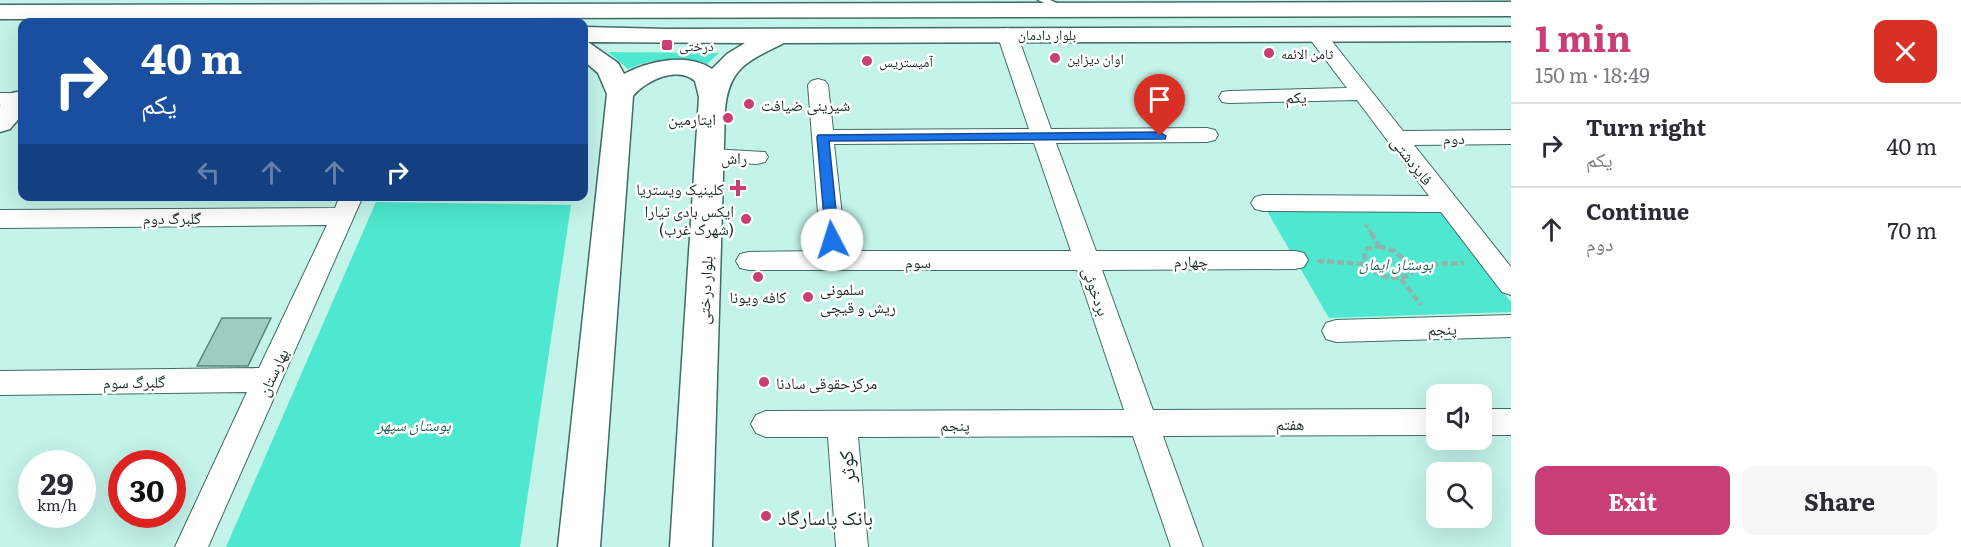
<!DOCTYPE html>
<html lang="en">
<head>
<meta charset="utf-8">
<style>
	body { margin:0; font-family:Literata,"Noto Naskh Arabic",serif; background:#f7f7f7; color:#2b2b33; height:100vh; display:flex; flex-direction:column; font-size:22px; white-space:nowrap }
	* { box-sizing:border-box; margin:0 }
	p { font-size:20px; color:#7c7c81 }
	.icon { flex:none; width:33px; height:33px; fill:none; stroke:currentColor; stroke-width:2; stroke-linecap:round; stroke-linejoin:round }
	.map { position:relative; flex:1; overflow:hidden }
	.sheet { display:flex; flex-direction:column; background:#fff; width:450px }
	.sheet>* { flex:none }
	.banner { position:absolute; left:18px; top:18px; width:570px; height:183px; border-radius:12px; box-shadow:0 6px 24px #0002; background:#1a4fa0; color:#fff; overflow:hidden }
	.fabs { position:absolute; left:1426px; top:384px; display:grid; gap:12px }
	.fabs a { display:grid; place-items:center; width:66px; height:66px; border-radius:12px; background:#fff; box-shadow:0 6px 24px #0002; font-size:30px }
	.speed { position:absolute; left:18px; top:450px; display:flex; gap:12px; font-size:30px; font-weight:700; text-align:center }
	.speed>* { display:grid; place-content:center; width:78px; height:78px; border-radius:50%; background:#fff; box-shadow:0 6px 24px #0002; line-height:1 }
	.speed small { font-size:15px; font-weight:400 }
	.speed .limit { border:9px solid #d22; background:#fff; color:#111 }
	.pin { position:absolute; display:grid; place-items:center; width:51px; height:51px; color:#fff; margin:-62px -26px; border-radius:50% 50% 50% 0; rotate:-45deg; box-shadow:0 0 6px #0007 }
	.pin .icon { rotate:45deg }
	.me { position:absolute; width:66px; margin:-33px; rotate:355deg; stroke-linejoin:round; filter:drop-shadow(0 0 4px #0008) }
	.turn { display:flex; align-items:center; gap:21px; height:126px; padding:0 24px; font-size:27px }
	.turn .icon { width:78px; height:78px; stroke-width:2.5 }
	.turn b { display:block; font-size:42px; line-height:51px }
	.lanes { display:flex; align-items:center; height:57px; padding:0 24px; background:#0003; justify-content:center; gap:30px; direction:ltr }
	.lanes .off { opacity:.35 }
	.round { display:grid; place-items:center; flex:none; width:63px; height:63px; border-radius:12px; background:#f7f7f7 }
	.overview { display:flex; align-items:center; justify-content:space-between; height:102px; padding:0 24px }
	h1 { font-size:36px; font-weight:700; line-height:45px; color:#c93e75 }
	.action { display:flex; gap:12px; margin-top:auto; padding:12px 24px }
	.action a { flex:1; height:69px; border-radius:12px; background:#c93e75; color:#fff; font-size:24px; font-weight:700; line-height:69px; text-align:center }
	.action a+a { background:#f7f7f7; color:#2b2b33 }
	ul { padding:0; list-style:none }
	li { display:flex; align-items:center; gap:18px; height:84px; padding:0 24px; border-top:2px solid #e1e1e2 }
	li div { flex:1 }
	li b { display:block; font-size:22px }
	li em { font-style:normal }
	main { display:flex; flex:1; min-height:0 }
	.map>svg:first-child { display:block }
	.green { fill:#4de8cf }
	.building { fill:#9dcdc2; stroke:#59867d; stroke-width:1.5 }
	.lines { fill:none; stroke-linecap:round; stroke-linejoin:round }
	.lane-casing { stroke:#406c63; stroke-width:3 }
	.street-casing { stroke:#406c63; stroke-width:2 }
	.secondary-casing { stroke:#406c63; stroke-width:3 }
	.path-far1 { stroke:#8eb5ad; stroke-width:3; stroke-dasharray:5 2; stroke-linecap:butt }
	.path { stroke:#8eb5ad; stroke-width:4.5; stroke-dasharray:7 3; stroke-linecap:butt }
	.lane { fill:#fff; fill-rule:evenodd }
	.street { fill:#fff; fill-rule:evenodd }
	.secondary { fill:#fff; fill-rule:evenodd }
	.route { fill:#1a73e8; stroke:#114b97; stroke-width:1.5 }
	.poi-dot { fill:#c93e75; stroke:#fff; stroke-width:2 }
	.labels { text-anchor:middle; dominant-baseline:central; stroke-width:5; stroke-linejoin:round; paint-order:stroke }
	.far-street-label { font-size:14px; fill:#1b2e2a; stroke:#fff }
	.far-poi-label { font-size:14px; fill:#1b2e2a; stroke:#fff; text-anchor:start }
	.street-label { font-size:16px; fill:#1b2e2a; stroke:#fff }
	.poi-label { font-size:16px; fill:#1b2e2a; stroke:#fff; text-anchor:start }
	.park-label { font-size:16px; font-style:italic; fill:#246358; stroke:#fff }
	.near-street-label { font-size:20px; fill:#1b2e2a; stroke:#fff }
	.near-poi-label { font-size:20px; fill:#1b2e2a; stroke:#fff; text-anchor:start }
</style>
</head>
<body>
<main>
<div class="map">
<svg width="1511" height="547" viewBox="0 0 1511 547">
	<rect width="100%" height="100%" fill="#c3f3e9"/>
	<!-- green -->
	<g class="green">
		<path d="M608,52L719,53L707,64C679,57 655,57 628,69Z"/>
		<polygon points="376,202 571,205 520,547 226,547"/>
		<polygon points="1439,210 1511,302 1511,312 1329,318 1267,211"/>
	</g>
	<!-- building -->
	<polygon class="building" points="222,318 271,318 248,366 197,366"/>
	<g class="lines">
		<!-- lane casing -->
		<g class="lane-casing">
			<polygon id="lane" points="1038,0 1050,0 1067,8 1060,10"/>
		</g>
		<!-- street casing -->
		<g class="street-casing">
			<g id="street">
				<path d="M1007,28L1014,30L1017,34L1051,129L1207,128L1215,130L1218,135L1215,140L1207,142L1056,143L1096,251H1295L1304,253L1308,260L1304,267L1295,269L1102,270L1153,410L1437,409V435L1163,436L1203,547H1171L1133,436L858,437L868,547H836L828,437H766L756,433L751,424L756,415L766,411L1124,410L1077,270H749L740,268L736,261L740,254L749,252L821,251L808,85L811,81L818,79L825,81L828,85L833,130L1029,129L997,34L1000,30ZM1034,143L1071,251H846L834,144Z"/>
				<polygon points="1316,28 1323,30 1403,131 1511,130 1511,144 1414,145 1511,267 1511,295 1502,292 1441,212 1263,211 1255,209 1251,203 1255,197 1263,195 1429,196 1357,100 1229,103 1222,102 1219,97 1222,92 1229,91 1347,88 1306,34 1309,30"/>
				<rect x="0" y="93" width="22" height="12"/>
				<polygon points="711,149 765,152 768,157 765,162 757,164 703,161 700,156 703,151"/>
				<polygon points="340,196 363,196 208,547 175,547 247,392 0,395 0,371 259,368 327,225 0,228 0,210 335,208"/>
				<polygon points="1511,315 1511,337 1336,342 1326,339 1322,331 1326,323 1336,320"/>
				<rect x="1482" y="409" width="29" height="26"/>
			</g>
		</g>
		<!-- secondary casing -->
		<g class="secondary-casing">
			<g id="secondary">
				<polygon points="1511,2 1511,16 0,19 0,5"/>
				<path d="M584,27L667,29L1511,27V41L784,43C748,61 729,67 725,110L712,547H670L699,97L695,81C677,66 647,80 633,96L600,547H558L607,94L598,73L584,61ZM588,42L745,43L727,54L712,69C688,52 648,61 624,74L618,63Z"/>
				<polygon points="22,91 22,115 10,129 0,132 0,106 12,93"/>
			</g>
		</g>
		<!-- path-far1 -->
		<polyline class="path-far1" points="1365,224 1372,234"/>
		<!-- path -->
		<g class="path">
			<polyline points="1371,233 1379,246"/>
			<path d="M1379,246L1394,251L1411,265V274C1394,283 1369,276 1364,256L1367,249Z"/>
			<polyline points="1317,261 1366,264"/>
			<polyline points="1411,265 1464,263"/>
			<polyline points="1401,279 1421,305"/>
		</g>
		<!-- lane -->
		<use href="#lane" class="lane"/>
		<!-- street -->
		<use href="#street" class="street"/>
		<!-- secondary -->
		<use href="#secondary" class="secondary"/>
	</g>
	<!-- route -->
	<polygon class="route" points="1160,132 1166,136 1165,139 829,141 839,240 832,245 826,240 817,137 818,135"/>
	<!-- markers -->
	<g class="poi-dot">
		<rect x="661" y="39" width="12" height="12" rx="3"/>
		<circle cx="1269" cy="53" r="6"/>
		<circle cx="1055" cy="58" r="6"/>
		<circle cx="867" cy="61" r="6"/>
		<circle cx="749" cy="104" r="6"/>
		<circle cx="728" cy="118" r="6"/>
		<path d="M735 179h6v6h6v6h-6v6h-6v-6h-6v-6h6z"/>
		<circle cx="746" cy="219" r="6"/>
		<circle cx="758" cy="277" r="6"/>
		<circle cx="808" cy="297" r="6"/>
		<circle cx="764" cy="382" r="6"/>
		<circle cx="766" cy="516" r="6"/>
	</g>
	<g class="labels">
		<!-- far-street labels -->
		<g class="far-street-label">
			<text x="1047" y="34">بلوار دادمان</text>
		</g>
		<!-- far-poi labels -->
		<g class="far-poi-label">
			<text x="679" y="45">درختی</text>
			<text x="1281" y="53">ثامن الائمه</text>
			<text x="1067" y="58">اوان دیزاین</text>
			<text x="879" y="61">آمیستریس</text>
		</g>
		<!-- street labels -->
		<g class="street-label">
			<text transform="translate(1296 96) rotate(-1)">یکم</text>
			<text x="1454" y="137">دوم</text>
			<text x="734" y="157">راش</text>
			<text transform="translate(1413 160) rotate(52)">فایزدشتی</text>
			<text x="172" y="217">گلبرگ دوم</text>
			<text x="1191" y="260">چهارم</text>
			<text x="918" y="261">سوم</text>
			<text transform="translate(704 290) rotate(-87)">بلوار درختی</text>
			<text transform="translate(1097 291) rotate(71)">بردخوئی</text>
			<text transform="translate(1442 328) rotate(-2)">پنجم</text>
			<text transform="translate(272 372) rotate(-65)">بهارستان</text>
			<text transform="translate(134 381) rotate(-1)">گلبرگ سوم</text>
			<text x="1290" y="423">هفتم</text>
			<text x="955" y="424">پنجم</text>
		</g>
		<!-- poi labels -->
		<g class="poi-label">
			<text x="761" y="104">شیرینی ضیافت</text>
			<text x="716" y="118" text-anchor="end">ایتارمین</text>
			<text x="724" y="188" text-anchor="end">کلینیک ویستریا</text>
			<text x="734" y="210" text-anchor="end">ایکس بادی تیارا<tspan x="734" dy="18">(شهرک غرب)</tspan></text>
			<text x="820" y="288">سلمونی<tspan x="820" dy="18">ریش و قیچی</tspan></text>
			<text x="758" y="296" text-anchor="middle">کافه ویونا</text>
			<text x="776" y="382">مرکزحقوقی سادنا</text>
		</g>
		<!-- park labels -->
		<g class="park-label">
			<text x="1396" y="263">بوستان ایمان</text>
			<text x="414" y="424">بوستان سپهر</text>
		</g>
		<!-- near-street labels -->
		<g class="near-street-label">
			<text transform="translate(845 467) rotate(-95)">کوثر</text>
		</g>
		<!-- near-poi labels -->
		<g class="near-poi-label">
			<text x="778" y="516">بانک پاسارگاد</text>
		</g>
	</g>
</svg>
<div class="fabs">
<a><svg class="icon" aria-label="sound" viewBox="0 0 24 24"><path d="M4 9h4l5-4v14l-5-4H4zM17 9q2 3 0 6"/></svg></a>
<a><svg class="icon" aria-label="search" viewBox="0 0 24 24"><circle cx="10" cy="10" r="6"/><path d="M15 15l6 6"/></svg></a>
</div>
<div class="speed"><div>29<small>km/h</small></div><div class="limit">30</div></div>
<div class="pin" style="left:1160px;top:136px;background:#d93025"><svg class="icon" aria-label="arrive" viewBox="0 0 24 24"><path d="M6 21V4h12l-3 4 3 4H6"/></svg></div>
<svg class="me" style="left:832px;top:240px" viewBox="-20 -20 40 40"><circle r="19" fill="#fff"/><path d="M0-13L10 11 0 6-10 11z" fill="#1a73e8"/></svg>
<div class="banner">
<div class="turn"><svg class="icon" aria-label="right" viewBox="0 0 24 24"><path d="M7 20v-9h11M14 6l5 5-5 5"/></svg><div><b>40 m</b>یکم</div></div>
<div class="lanes"><svg class="icon off" aria-label="left" viewBox="0 0 24 24"><path d="M17 20v-9H6M10 6l-5 5 5 5"/></svg><svg class="icon off" aria-label="ahead" viewBox="0 0 24 24"><path d="M12 20V5M6 11l6-6 6 6"/></svg><svg class="icon off" aria-label="ahead" viewBox="0 0 24 24"><path d="M12 20V5M6 11l6-6 6 6"/></svg><svg class="icon" aria-label="right" viewBox="0 0 24 24"><path d="M7 20v-9h11M14 6l5 5-5 5"/></svg></div>
</div>
</div>
<section class="sheet">
<div class="overview"><div><h1>1 min</h1><p>150 m · 18:49</p></div><a class="round" style="background:#d93025;color:#fff"><svg class="icon" aria-label="close" viewBox="0 0 24 24"><path d="M6 6l12 12M18 6L6 18"/></svg></a></div>
<ul>
<li><svg class="icon" aria-label="right" viewBox="0 0 24 24"><path d="M7 20v-9h11M14 6l5 5-5 5"/></svg><div><b>Turn right</b><p>یکم</p></div><em>40 m</em></li>
<li><svg class="icon" aria-label="ahead" viewBox="0 0 24 24"><path d="M12 20V5M6 11l6-6 6 6"/></svg><div><b>Continue</b><p>دوم</p></div><em>70 m</em></li>
</ul>
<div class="action"><a>Exit</a><a>Share</a></div>
</section>
</main>
</body>
</html>
